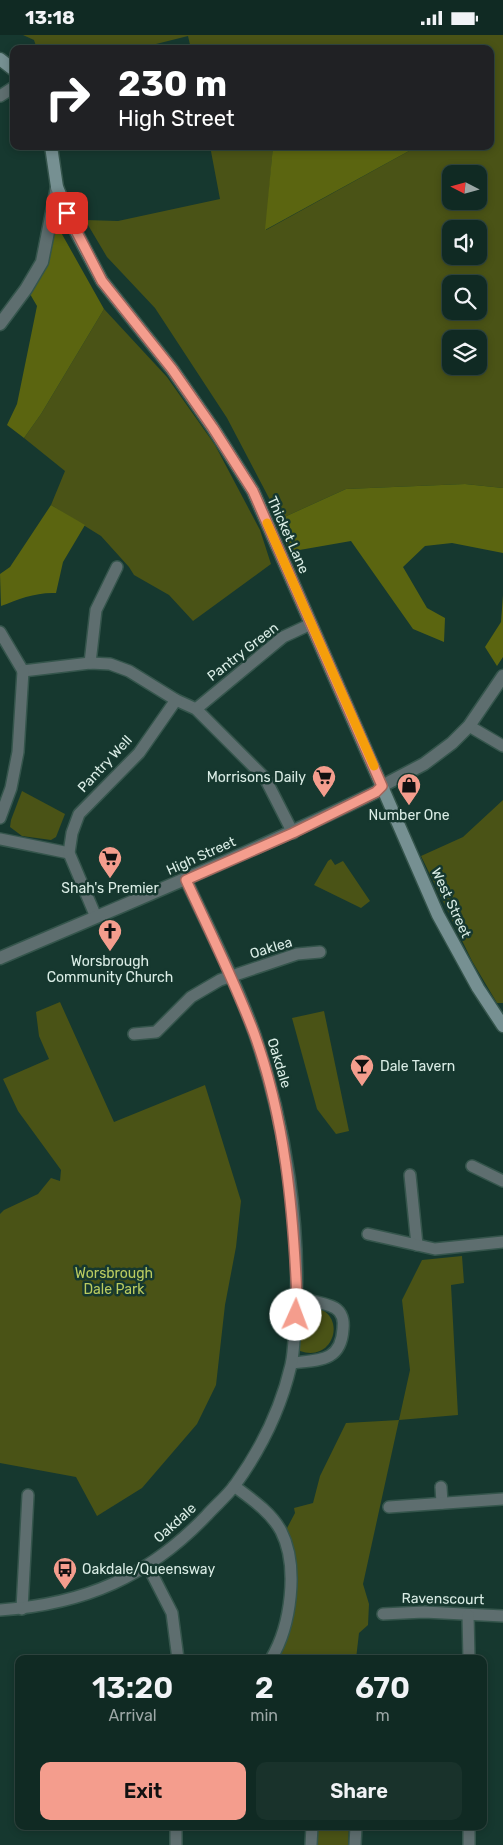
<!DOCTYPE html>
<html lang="en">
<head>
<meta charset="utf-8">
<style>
	body { margin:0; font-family:Rubik,sans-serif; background:#19322b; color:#f1f3f6; height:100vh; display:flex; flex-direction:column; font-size:19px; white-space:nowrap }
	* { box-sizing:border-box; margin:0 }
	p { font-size:16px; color:#9ca7a6 }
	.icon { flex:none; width:28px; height:28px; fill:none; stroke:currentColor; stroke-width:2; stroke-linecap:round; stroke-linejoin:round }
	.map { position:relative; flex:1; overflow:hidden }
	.side { position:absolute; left:15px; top:1620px; width:472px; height:175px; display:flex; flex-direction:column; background:#102a23; border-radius:10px; box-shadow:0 2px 8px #0003,0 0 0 1px #304641 }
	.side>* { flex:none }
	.banner { position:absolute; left:10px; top:10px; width:484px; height:105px; border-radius:10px; box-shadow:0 2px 8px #0003,0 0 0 1px #304641; background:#202124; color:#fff; overflow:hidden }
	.needle { width:32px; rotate:276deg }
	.controls { position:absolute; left:442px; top:130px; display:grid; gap:10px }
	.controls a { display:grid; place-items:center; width:45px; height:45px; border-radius:10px; background:#102a23; box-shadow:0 2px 8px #0003,0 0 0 1px #304641; font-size:25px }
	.pin { position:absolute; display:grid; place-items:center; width:42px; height:42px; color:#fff; margin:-21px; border-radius:10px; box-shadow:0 2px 8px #0006 }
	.me { position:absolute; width:55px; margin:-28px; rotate:2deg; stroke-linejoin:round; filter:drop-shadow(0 0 4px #0008) }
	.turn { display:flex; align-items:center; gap:18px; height:105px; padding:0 25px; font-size:22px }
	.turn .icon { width:65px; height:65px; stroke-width:2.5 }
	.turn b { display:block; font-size:35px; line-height:42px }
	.eta { display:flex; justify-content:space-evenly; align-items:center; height:85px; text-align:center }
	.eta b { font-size:30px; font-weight:600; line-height:35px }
	.button { display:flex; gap:10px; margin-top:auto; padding:10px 25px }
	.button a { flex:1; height:58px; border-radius:10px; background:#f49d8d; color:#111; font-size:20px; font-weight:600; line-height:58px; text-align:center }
	.button a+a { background:#19322b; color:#f1f3f6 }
	.status { display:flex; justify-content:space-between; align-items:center; height:35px; padding:0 25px; background:#102a23; direction:ltr }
	.status svg { height:14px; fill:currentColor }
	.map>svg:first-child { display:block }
	.green { fill:#4a5316; fill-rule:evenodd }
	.forest { fill:#5b6510 }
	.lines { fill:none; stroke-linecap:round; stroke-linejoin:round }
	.minor-casing { stroke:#35554c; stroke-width:14 }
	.tertiary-casing { stroke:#35554c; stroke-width:15 }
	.secondary-casing { stroke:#35554c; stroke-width:15 }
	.minor { stroke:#5e6e6f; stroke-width:11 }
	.tertiary { stroke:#5e6e6f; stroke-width:12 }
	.secondary { stroke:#769092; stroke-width:12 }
	.route-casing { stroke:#9f665c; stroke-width:12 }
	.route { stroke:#f49d8d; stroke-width:9 }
	.slow { stroke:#f59e0b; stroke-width:9 }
	.labels { text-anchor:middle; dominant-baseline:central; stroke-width:5; stroke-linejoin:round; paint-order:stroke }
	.street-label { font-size:14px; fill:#daede6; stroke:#16382f }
	.poi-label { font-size:14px; fill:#daede6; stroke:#16382f }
	.park-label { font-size:14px; fill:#bacb60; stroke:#16382f }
</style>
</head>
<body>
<div class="status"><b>13:18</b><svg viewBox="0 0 49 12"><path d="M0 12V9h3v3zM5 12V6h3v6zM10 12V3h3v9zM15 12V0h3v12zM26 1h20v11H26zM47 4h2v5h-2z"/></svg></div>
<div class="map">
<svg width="503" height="1810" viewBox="0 0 503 1810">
	<rect width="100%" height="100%" fill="#16382f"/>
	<!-- green -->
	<g class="green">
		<path d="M23,0H503V453L465,449L346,454L280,484L227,383L155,273L107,222L85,185L118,186L220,164L210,111H273L266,195L418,111H490V14H191L188,1L136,14H37L34,5ZM451,139H479V166H451ZM451,194H479V221H451ZM451,249H479V276H451ZM451,304H479V331H451Z"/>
		<polygon points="104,274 167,342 215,410 260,495 271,529 193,586 169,560 134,540 129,532 101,501 51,470 65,436 24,403 41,379"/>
		<polygon points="22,756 65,779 56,802 51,805 22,801 10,792 11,785"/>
		<polygon points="503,765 503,968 497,968 472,926 421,821 463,802"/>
		<polygon points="331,824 335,830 343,826 370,866 361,873 314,850 328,826"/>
		<polygon points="60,967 114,1087 205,1050 241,1166 236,1212 225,1270 216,1350 197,1389 142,1453 97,1481 76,1442 0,1428 0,1179 4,1175 38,1159 51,1143 60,1146 61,1135 18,1076 3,1044 49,1024 39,1001 36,977"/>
		<polygon points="324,976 349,1096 336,1099 317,1074 292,983"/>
		<polygon points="462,1221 464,1248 451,1250 458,1380 399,1385 363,1549 369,1569 368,1590 359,1598 356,1624 275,1624 286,1601 286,1495 295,1478 294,1473 313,1468 320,1441 346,1388 399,1385 410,1335 402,1265 422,1225"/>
		<path d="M307,1271C350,1273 336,1329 300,1316L299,1311L302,1273Z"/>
		<polygon points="314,1791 349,1791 348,1810 314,1810"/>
	</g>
	<!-- forest -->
	<g class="forest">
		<polygon points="273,111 418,111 265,195"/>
		<polygon points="54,185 104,274 41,379 24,403 7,390 17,369 37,271 30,259 48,229"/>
		<polygon points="465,449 503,453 503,518 452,508 425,511 403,532 427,573 445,583 444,607 413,594 351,506 288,517 280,484 346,454"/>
		<path d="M51,470L85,490L63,527L56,558C36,557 19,564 1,571L0,539L10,532Z"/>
		<polygon points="503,560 503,622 497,631 485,612 501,587"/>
	</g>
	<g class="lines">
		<!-- minor casing -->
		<g class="minor-casing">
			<g id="minor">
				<polyline points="0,61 14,52"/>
				<polyline points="0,597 23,636"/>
				<polyline points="90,628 96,575 117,532"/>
				<polyline points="23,636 90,628 110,629 129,636 176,665 196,674 265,743 293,798"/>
				<polyline points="196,674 283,602 311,589"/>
				<polyline points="469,691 503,711"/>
				<polyline points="0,783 11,753 18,717 23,636"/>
				<polyline points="0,804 69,818"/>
				<polyline points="96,882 69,818 72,798 79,779 139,718 176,665"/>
				<polyline points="134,999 156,997 191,962 220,945 297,919 320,917"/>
				<polyline points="472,1131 503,1146"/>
				<polyline points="410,1140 417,1210"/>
				<polyline points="368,1199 435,1214 503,1207"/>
				<path d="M292,1328C319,1325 341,1327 343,1294C344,1286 342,1277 335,1273C324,1267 309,1266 297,1263"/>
				<path d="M234,1451C250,1463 271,1477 281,1496C299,1531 291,1591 271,1624"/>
				<polyline points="441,1452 442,1468"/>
				<polyline points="389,1472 503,1464"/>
				<polyline points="148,1531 172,1578 178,1624"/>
				<polyline points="22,1574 28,1460"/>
				<path d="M0,1575C85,1569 148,1542 207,1480C216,1470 227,1461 235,1450C261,1414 281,1373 291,1330C294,1317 294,1302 295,1289C302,1193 286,1091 255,1000C236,947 210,896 186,845"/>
				<polyline points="383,1579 424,1577 503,1581"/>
				<polyline points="468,1580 469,1624"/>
				<polyline points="176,1810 176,1791"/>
				<polyline points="311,1810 312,1791"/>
				<polyline points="355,1810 356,1791"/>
				<polyline points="469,1810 469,1791"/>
			</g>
		</g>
		<!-- tertiary casing -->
		<g class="tertiary-casing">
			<g id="tertiary">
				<polyline points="0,289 26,254 42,227 57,152"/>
				<path d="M0,923C126,869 253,817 376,757L382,751L424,729L452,708L469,691L503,641"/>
			</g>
		</g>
		<!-- secondary casing -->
		<g class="secondary-casing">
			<g id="secondary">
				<polyline points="0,24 14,35"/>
				<polyline points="51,111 57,152 73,191 102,246 172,334 213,393 253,456 438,880 478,953 503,991"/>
			</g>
		</g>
		<!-- minor -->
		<use href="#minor" class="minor"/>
		<!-- tertiary -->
		<use href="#tertiary" class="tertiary"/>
		<!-- secondary -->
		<use href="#secondary" class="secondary"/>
	</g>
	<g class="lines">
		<!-- route casing -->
		<g class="route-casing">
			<path id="route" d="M67,178L102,246L172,334L213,393L253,456L382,751L376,757L293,798L186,845C209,895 234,945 254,998C285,1083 293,1173 297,1263L296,1280"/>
		</g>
		<!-- route -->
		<use href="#route" class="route"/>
		<!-- slow -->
		<polyline class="slow" points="267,488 374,731"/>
	</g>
	<!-- icons -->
	<defs>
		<g id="supermarket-pin" transform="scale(1.25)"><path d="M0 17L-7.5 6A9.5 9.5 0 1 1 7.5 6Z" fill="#f49d8d" stroke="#16382f"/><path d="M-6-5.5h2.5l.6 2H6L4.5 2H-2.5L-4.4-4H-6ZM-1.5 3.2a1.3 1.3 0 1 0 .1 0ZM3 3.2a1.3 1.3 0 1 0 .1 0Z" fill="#111"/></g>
		<g id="shop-pin" transform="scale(1.25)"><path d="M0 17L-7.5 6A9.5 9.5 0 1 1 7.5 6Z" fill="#f49d8d" stroke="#16382f"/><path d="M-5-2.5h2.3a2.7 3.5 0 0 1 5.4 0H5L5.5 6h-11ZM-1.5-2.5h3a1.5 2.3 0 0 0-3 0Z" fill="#111"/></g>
		<g id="church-pin" transform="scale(1.25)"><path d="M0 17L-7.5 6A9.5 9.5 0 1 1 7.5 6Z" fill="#f49d8d" stroke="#16382f"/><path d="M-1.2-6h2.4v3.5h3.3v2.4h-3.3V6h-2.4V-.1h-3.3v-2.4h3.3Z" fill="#111"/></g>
		<g id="bar-pin" transform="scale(1.25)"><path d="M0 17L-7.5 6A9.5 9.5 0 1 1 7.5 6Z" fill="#f49d8d" stroke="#16382f"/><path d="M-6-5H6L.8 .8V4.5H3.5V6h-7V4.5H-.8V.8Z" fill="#111"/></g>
		<g id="bus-pin" transform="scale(1.25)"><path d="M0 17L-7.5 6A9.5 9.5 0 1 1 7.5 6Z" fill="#f49d8d" stroke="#16382f"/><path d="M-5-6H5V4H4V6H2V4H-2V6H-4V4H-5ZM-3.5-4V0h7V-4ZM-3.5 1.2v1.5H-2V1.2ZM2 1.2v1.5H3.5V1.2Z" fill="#111"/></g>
	</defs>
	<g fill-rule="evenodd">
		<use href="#supermarket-pin" x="324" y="742"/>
		<use href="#shop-pin" x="409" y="750"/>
		<use href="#supermarket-pin" x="110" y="823"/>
		<use href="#church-pin" x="110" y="896"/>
		<use href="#bar-pin" x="362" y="1031"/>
		<use href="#bus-pin" x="65" y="1534"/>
	</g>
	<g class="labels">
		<!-- street labels -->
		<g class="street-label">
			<text transform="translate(288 500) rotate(66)">Thicket Lane</text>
			<text transform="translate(243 617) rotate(-38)">Pantry Green</text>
			<text transform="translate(105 729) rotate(-47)">Pantry Well</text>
			<text transform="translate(201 821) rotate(-24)">High Street</text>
			<text transform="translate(451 868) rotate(65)">West Street</text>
			<text transform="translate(271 913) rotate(-17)">Oaklea</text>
			<text transform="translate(279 1028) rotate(73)">Oakdale</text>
			<text transform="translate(175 1488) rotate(-42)">Oakdale</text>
			<text transform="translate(443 1564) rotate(1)">Ravenscourt</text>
		</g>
		<!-- poi labels -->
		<g class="poi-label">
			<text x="306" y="742" text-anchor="end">Morrisons Daily</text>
			<text x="409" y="780">Number One</text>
			<text x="110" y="853">Shah's Premier</text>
			<text x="110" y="926">Worsbrough<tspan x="110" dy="16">Community Church</tspan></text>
			<text x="380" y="1031" text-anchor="start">Dale Tavern</text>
			<text x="82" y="1534" text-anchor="start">Oakdale/Queensway</text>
		</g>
		<!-- park labels -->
		<g class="park-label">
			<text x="114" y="1238">Worsbrough<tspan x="114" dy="16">Dale Park</tspan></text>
		</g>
	</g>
</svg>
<div class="controls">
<a><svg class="needle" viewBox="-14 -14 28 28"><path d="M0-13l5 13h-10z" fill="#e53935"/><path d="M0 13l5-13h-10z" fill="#9ca7a6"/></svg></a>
<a><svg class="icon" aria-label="sound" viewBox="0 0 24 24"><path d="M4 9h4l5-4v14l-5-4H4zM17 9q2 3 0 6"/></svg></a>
<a><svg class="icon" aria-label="search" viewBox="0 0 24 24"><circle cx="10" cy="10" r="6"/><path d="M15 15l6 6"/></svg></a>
<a><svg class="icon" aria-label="layers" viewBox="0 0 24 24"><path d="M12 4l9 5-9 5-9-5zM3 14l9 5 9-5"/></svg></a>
</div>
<div class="pin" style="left:67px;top:178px;background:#d93025"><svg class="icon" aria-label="arrive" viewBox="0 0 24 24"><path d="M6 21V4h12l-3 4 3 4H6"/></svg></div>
<svg class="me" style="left:296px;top:1280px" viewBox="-20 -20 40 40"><circle r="19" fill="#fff"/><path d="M0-13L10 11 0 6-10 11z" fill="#f49d8d"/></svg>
<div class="banner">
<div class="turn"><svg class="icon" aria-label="right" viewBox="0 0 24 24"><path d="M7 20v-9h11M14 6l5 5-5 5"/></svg><div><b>230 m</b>High Street</div></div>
</div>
<section class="side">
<div class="eta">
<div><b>13:20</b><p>Arrival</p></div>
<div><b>2</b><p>min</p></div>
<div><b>670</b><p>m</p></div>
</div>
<div class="button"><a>Exit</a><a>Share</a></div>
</section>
</div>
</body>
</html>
